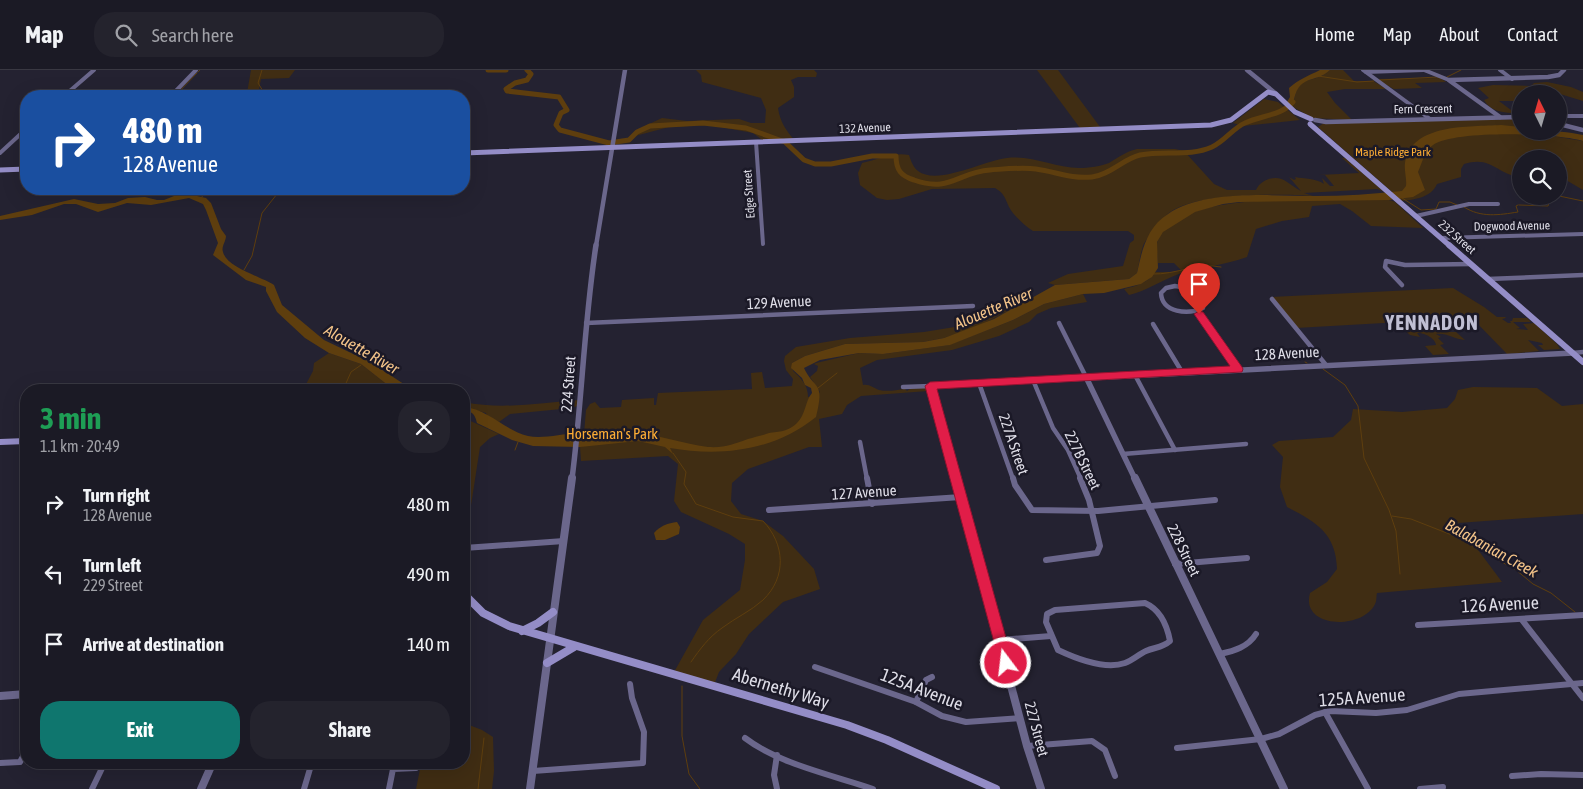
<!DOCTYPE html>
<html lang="en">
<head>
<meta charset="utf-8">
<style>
	body { margin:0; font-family:"Asap Condensed",sans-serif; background:#24232d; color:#f1f3f6; height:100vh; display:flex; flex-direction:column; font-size:19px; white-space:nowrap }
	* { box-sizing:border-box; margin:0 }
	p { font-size:16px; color:#a0a1a7 }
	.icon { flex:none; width:28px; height:28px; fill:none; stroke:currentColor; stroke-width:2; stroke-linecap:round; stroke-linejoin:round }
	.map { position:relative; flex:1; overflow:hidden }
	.side { position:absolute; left:20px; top:314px; width:450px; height:385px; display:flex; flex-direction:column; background:#1b1a25; border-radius:20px; box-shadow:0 5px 20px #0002,0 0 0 1px #393842 }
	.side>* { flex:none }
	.hud { position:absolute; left:20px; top:20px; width:450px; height:105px; border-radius:20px; box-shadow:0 5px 20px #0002,0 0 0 1px #393842; background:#1a4fa0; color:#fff; overflow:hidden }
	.needle { width:32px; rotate:355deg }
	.fabs { position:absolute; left:1512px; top:15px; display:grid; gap:10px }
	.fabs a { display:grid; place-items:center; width:55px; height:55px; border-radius:50%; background:#1b1a25; box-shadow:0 5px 20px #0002,0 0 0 1px #393842; font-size:25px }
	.pin { position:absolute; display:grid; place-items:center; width:42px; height:42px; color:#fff; margin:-51px -21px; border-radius:50% 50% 50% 0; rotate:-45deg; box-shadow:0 0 5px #0007 }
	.pin .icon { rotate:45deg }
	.me { position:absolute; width:55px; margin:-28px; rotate:345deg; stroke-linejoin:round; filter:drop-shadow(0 0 4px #0008) }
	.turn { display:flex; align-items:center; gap:18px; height:105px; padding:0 20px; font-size:22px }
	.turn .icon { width:65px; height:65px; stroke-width:2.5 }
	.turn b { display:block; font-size:35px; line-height:42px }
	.round { display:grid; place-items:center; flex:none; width:52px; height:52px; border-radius:20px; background:#24232d }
	.overview { display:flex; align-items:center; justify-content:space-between; height:85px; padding:0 20px }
	h1 { font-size:30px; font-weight:700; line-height:38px; color:#1e9e55 }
	.button { display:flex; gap:10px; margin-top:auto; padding:10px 20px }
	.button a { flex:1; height:58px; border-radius:20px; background:#0f766e; color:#fff; font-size:20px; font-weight:700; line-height:58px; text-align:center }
	.button a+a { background:#24232d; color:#f1f3f6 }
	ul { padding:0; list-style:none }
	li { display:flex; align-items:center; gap:15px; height:70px; padding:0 20px }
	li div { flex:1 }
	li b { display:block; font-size:19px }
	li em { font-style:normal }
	header { display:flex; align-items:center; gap:30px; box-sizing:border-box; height:70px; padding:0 25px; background:#1b1a25; border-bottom:1px solid #393842 }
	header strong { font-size:24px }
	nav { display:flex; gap:28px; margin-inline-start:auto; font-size:18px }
	.search { width:350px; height:45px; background:#24232d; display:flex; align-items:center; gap:12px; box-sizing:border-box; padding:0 18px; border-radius:20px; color:#a0a1a7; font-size:19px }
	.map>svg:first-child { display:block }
	.green { fill:#402d13 }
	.water { fill:#5e3e0e }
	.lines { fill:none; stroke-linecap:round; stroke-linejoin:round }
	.stream { stroke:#5e3e0e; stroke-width:1 }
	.river { stroke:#5e3e0e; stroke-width:5 }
	.minor-far2 { stroke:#6b678c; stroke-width:4 }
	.minor-far1 { stroke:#6b678c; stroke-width:4.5 }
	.minor { stroke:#6b678c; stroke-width:6 }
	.tertiary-far2 { stroke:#6b678c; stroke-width:4.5 }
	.tertiary-far1 { stroke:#6b678c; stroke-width:5.5 }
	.tertiary { stroke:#6b678c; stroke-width:8 }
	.secondary-far2 { stroke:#948dc7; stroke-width:5 }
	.secondary-far1 { stroke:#948dc7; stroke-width:6 }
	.secondary { stroke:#948dc7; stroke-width:8 }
	.route { fill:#e11d48; stroke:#92132f }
	.labels { text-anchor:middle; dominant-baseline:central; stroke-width:5; stroke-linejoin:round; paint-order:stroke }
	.far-street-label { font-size:12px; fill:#dfdee8; stroke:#1b1927 }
	.far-park-label { font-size:12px; fill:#fcac35; stroke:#1b1927 }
	.street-label { font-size:15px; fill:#dfdee8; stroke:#1b1927 }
	.park-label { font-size:15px; fill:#fcac35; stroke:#1b1927 }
	.water-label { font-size:16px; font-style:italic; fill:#f4c489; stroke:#1b1927 }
	.near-street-label { font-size:18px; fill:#dfdee8; stroke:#1b1927 }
	.district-label { font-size:20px; font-weight:bold; letter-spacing:1px; fill:#c0bfd3; stroke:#1b1927 }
</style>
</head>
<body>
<header>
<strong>Map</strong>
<div class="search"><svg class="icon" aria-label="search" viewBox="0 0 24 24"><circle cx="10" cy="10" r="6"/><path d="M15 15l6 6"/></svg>Search here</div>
<nav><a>Home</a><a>Map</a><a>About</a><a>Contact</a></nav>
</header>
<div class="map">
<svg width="1583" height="719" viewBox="0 0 1583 719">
	<rect width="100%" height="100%" fill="#242231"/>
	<!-- green -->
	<g class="green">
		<polygon points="251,0 295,0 289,8 261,9 259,19 266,26 250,26 247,23"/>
		<path d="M696,0H814L817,3L816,7H798L791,10L794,17V27L778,38C780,52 786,60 795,71L765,72L753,63L710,55L669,57L635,66L647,55L662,48L687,51L739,49L751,53H765L766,40L761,28L702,12L701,5Z"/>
		<polygon points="1037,0 1058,0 1100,57 1080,58"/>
		<path d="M1330,0H1343L1354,11H1373L1387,19H1345L1327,22L1335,33L1352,50L1313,48L1293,37C1298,0 1311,17 1330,0Z"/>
		<polygon points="1440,8 1446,12 1415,13 1422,18 1394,19 1375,9"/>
		<path d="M1547,12L1571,17L1583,22V31L1560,24H1521V31H1499L1515,43C1503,43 1490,41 1484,30L1489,28L1478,18L1493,15L1531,16L1534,13Z"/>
		<polygon points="1264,29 1278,32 1300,50 1243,56 1233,53"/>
		<path d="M1521,49V61L1583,71V120L1566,110L1559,109V89H1521V107C1497,105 1492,85 1464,94L1461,99V107L1437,114C1431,128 1413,130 1399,131L1397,129L1399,128L1318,57L1324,53Z"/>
		<path d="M1137,79H1175L1184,81L1214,114L1227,120H1256C1261,109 1277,104 1287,112C1292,115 1295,118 1301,121L1289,107L1294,110L1296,109L1295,107C1304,109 1316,108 1324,114L1322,108L1330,116H1334L1325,105H1319L1359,103L1342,88H1339H1345L1383,121L1377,119L1304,123L1313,126C1279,124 1196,122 1169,143C1163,147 1145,170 1143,176C1140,185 1139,194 1137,203L1129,209L1055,215L1048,213L1068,204L1123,196L1130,173L1134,170V165L1128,161H1033C1024,155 1014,146 1009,137C1005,128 1004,123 995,118L932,119L899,129L887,130L877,128L860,115L858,103L862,93C878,90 891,82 909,85C911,91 913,97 918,101C938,116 985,90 1007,88C1032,85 1055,98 1079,98C1088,98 1102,96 1109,93C1119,87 1125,82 1137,79Z"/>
		<path d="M1273,130H1389L1395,132L1423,158L1371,156L1352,141L1340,134L1312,136L1309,147L1282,151L1256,159L1247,187C1225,195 1202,197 1179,204C1162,210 1146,221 1129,225L1124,219C1136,216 1148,213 1155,202H1172L1181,200L1174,193H1158C1158,186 1155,176 1158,170C1174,135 1240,132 1273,130Z"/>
		<path d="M1453,218L1484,237L1497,247H1505L1506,248L1502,249L1508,253H1511L1510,251H1512L1513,248H1527L1531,252H1513L1520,258L1516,259L1528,260L1523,254L1534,253L1557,274L1560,279L1544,280L1538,275H1543L1542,273L1528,270L1539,281L1507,284L1473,249L1445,250L1451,257L1446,258L1450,262H1456L1465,270C1454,269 1445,262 1436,264L1441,267L1438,268L1444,274L1440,275L1449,284L1433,285L1425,276L1436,275C1436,269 1424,262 1417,263L1420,267L1410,265L1402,258L1404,257L1401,252L1296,258L1271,227Z"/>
		<path d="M1083,224L1087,232L1051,238L1037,244L1029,252L999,266L952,280L877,290L860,298L863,315C870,314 873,318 879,320C888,322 896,320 905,319L907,321L911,318H927L928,321L861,326L847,335L842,344L819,349L822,377H809L748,399L732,413L731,431L741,444L763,451L783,466L814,499L820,519L783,532L749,564L736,584L719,602L714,615L673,604L703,550L740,520L745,490V474L729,464L681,442L674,431L678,394L668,386L581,391L580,377L583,376L586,340L590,334L595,332L600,338L621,337L622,330L654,328V335H656L658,323L752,319L751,303L762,302L765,318L792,316L793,309L786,300L784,291L785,286L796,277L850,268L924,262L973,254L1000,236L1018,231L1021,234L981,255L944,268L923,272L845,274L805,286L792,293L793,301C801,308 808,315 808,327L815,326L820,322L810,307L817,301L818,296L814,294L816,293L859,283L883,284L949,275L1013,250L1044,234Z"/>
		<polygon points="329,283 361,294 394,320 303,320 313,301 314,293"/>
		<path d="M1473,317L1537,318L1562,336L1583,334V444L1458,453L1502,512L1377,523C1376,526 1377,531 1375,534C1363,560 1300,559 1310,523L1327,512L1337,499C1336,463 1316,452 1287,437L1280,417L1283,387L1272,375L1279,371L1333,367L1351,350L1353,339L1402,342L1447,338L1455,329L1458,320Z"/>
		<path d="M579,330L577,336L572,338L510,344L499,352L487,346L486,343L464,337V332C501,340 541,333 579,330Z"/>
		<polygon points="464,348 499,364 490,368 480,377 466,468 464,467"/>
		<polygon points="464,653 482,660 493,667 494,701 492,719 416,719 420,699 416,693 464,692"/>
	</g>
	<!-- water -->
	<g class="water">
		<path d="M1320,0H1330C1314,15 1298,2 1293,35L1291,36L1287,32L1290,27L1289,18C1299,9 1308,6 1320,0Z"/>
		<path d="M1501,55L1521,57V61C1544,61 1562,60 1583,65V71C1556,63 1455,60 1433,75C1425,80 1422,93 1418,102L1425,120L1413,127L1389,130L1239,132L1223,134L1195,142L1163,162L1157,172L1158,198L1152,207L1141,214L1104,223L1083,224L1044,234L1013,250L950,275L883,284L859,283L820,290L804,298C815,321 825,310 816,347C774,381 721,387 670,378L673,384L665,377L638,371L580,377L533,376L512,370L477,353C475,345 473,341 464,341V337C488,339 504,360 528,366C542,369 562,364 577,363C595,362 612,363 630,363C656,363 682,374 708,377C726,378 733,374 748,369C754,367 760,366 766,364C779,360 785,364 797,353C806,344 805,331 812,323L811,318L805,315L802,308L791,298L792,293L805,286L845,274L923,272L944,268L994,249L1055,215L1129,209L1137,203C1142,180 1147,157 1168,144C1204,119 1273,126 1315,126C1344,126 1373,124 1402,121L1406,116C1407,109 1404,101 1405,93C1411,53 1470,57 1501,55Z"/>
		<path d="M179,124L197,126L206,128L211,133L221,159L226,166C226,171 221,177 223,182C226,197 262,207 274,215L282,235L324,270L370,292L413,320H394L361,294L329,283L305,268L277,242L266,221V217L246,210L213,185L218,173L206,140L203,134L189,128L151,135L127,133L98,142L76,134H64L32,145L0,150V146L74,129L98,134L115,133L128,128L145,127L157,130H164Z"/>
		<path d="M677,452L680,457L679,464L665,470H656L654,463C660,456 668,453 677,452Z"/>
	</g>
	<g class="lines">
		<!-- stream -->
		<g class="stream">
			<polyline points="262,0 258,13 266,26"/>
			<polyline points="198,2 200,0"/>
			<polyline points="1318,6 1357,12 1374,11"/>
			<polyline points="1447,7 1461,0"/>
			<polyline points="1380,10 1438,7"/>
			<polyline points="175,26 197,3"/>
			<polyline points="1559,126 1583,131"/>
			<polyline points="201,128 208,119"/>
			<polyline points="1402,128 1421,140 1436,139 1439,132 1450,132 1457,135"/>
			<polyline points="1519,135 1548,136 1549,133 1546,130 1555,126"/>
			<path d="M1464,137C1481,148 1499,145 1518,142L1516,136L1518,135"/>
			<polyline points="244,200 252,186 262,143 281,119"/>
			<path d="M1152,204C1176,205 1197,192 1221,197"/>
			<polyline points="1305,292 1307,293"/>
			<polyline points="1323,299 1345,315 1358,336 1364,388 1389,440 1396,461 1400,504"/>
			<polyline points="818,318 837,303"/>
			<polyline points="343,320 351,302 361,295"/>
			<polyline points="515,380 518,372"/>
			<path d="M673,383L686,402L684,414L696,434L733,447L763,451C785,474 787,507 763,530C751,541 735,548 722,558C709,567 700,579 691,592"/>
			<polyline points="1392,446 1411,449 1457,467 1516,500 1533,514 1551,523 1575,542"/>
			<polyline points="682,616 682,666 689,704 700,719"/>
			<polyline points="478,719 484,668"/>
		</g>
		<!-- river -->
		<g class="river">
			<polyline points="488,0 506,0"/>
			<path d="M527,0L531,4L527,10L515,13L506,19L507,21L559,27L567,40L561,43L556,55L560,60L609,73L629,70L637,62L650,56L703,53L746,58L785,72L804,90L815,94H831L872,86H896C896,100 901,106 914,110C950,123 958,102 990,100C1005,99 1022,97 1036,99C1057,102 1070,109 1092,107C1110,105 1123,89 1140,85C1163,80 1190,87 1212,77C1225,71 1233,58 1245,53C1262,45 1281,46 1293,32"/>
		</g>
		<!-- minor-far2 -->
		<g class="minor-far2">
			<polyline points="1363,0 1430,49"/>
			<polyline points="1424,0 1449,10"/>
			<polyline points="1500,0 1512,9"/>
			<polyline points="1366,2 1423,0"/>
			<polyline points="64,26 94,0"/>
			<polyline points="171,26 196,0"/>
			<polyline points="1559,46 1583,46"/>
			<polyline points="756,72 763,174"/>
			<polyline points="0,83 26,59"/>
			<polyline points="1416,146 1469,134 1498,134"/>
			<polyline points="1441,168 1583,164"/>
		</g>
		<!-- minor-far1 -->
		<g class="minor-far1">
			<polyline points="1488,209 1583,205"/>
			<polyline points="1402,215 1385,197 1386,191 1405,195 1471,194"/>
			<path d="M1175,216C1187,217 1195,221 1203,230V238C1188,245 1162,243 1161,223L1166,218Z"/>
			<polyline points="1272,229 1326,295"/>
			<polyline points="1196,241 1238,299"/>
			<polyline points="586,253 973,236"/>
			<polyline points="1059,253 1086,307"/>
			<polyline points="1153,254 1182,302"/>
			<polyline points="1573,283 1583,282"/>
			<polyline points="1135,305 1175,380"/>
			<polyline points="1033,310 1053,358 1068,380 1081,409"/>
			<polyline points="979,313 1013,409"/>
			<polyline points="903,317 931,316"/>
			<polyline points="860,372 867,409"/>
			<polyline points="1123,384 1246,374"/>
		</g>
		<!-- minor -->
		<g class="minor">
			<polyline points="867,408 872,434"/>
			<polyline points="1013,408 1015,415 1032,440 1098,441 1215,430"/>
			<polyline points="769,440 961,427"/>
			<polyline points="464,478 564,471"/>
			<polyline points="1046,490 1097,483 1100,476 1089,430 1080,408"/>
			<polyline points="1175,494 1247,488"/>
			<path d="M1145,533C1161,540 1167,555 1170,571C1162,578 1155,577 1146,581C1139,584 1133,590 1125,593C1105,600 1077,589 1058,580L1046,552L1047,544L1055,540Z"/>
			<polyline points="1522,550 1583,628"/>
			<polyline points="1418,555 1583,545"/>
			<polyline points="1000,570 1051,566"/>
			<path d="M1220,584C1234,581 1248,577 1256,564"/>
			<polyline points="815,597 916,632 942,646 966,652 1020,648"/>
			<polyline points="916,632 926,610 932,607"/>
			<polyline points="1325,642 1368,719"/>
			<path d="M745,668C779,694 832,705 873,719"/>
			<polyline points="1027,676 1092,671 1105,680 1115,706"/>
			<polyline points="1177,678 1261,669 1279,664 1315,645 1330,641 1376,643 1407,640 1459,624 1583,613"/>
			<polyline points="777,685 774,705 777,719"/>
			<polyline points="0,693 20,692 26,681"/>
			<polyline points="533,701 643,693 644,662 632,628 630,614"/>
			<polyline points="1512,706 1541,704 1583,705"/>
			<polyline points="92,719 105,692"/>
			<polyline points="304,719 312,692"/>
			<polyline points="389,719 393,699 416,698"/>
			<polyline points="1420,719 1443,717"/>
		</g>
		<!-- tertiary-far2 -->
		<g class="tertiary-far2">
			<polyline points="1247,0 1275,23"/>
			<polyline points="1449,10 1548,7 1559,5 1564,0"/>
			<polyline points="1450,11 1500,47"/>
			<polyline points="1315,50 1326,52 1521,47"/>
			<polyline points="1559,54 1583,60"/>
			<polyline points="596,176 625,0"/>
		</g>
		<!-- tertiary-far1 -->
		<g class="tertiary-far1">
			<polyline points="1086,307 1135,409"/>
			<path d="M572,409C582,331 584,253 596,175"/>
			<polyline points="956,409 931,316 1573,283"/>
		</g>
		<!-- tertiary -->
		<g class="tertiary">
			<polyline points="956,408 1027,676 1041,719"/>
			<polyline points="1135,408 1284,719"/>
			<polyline points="0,626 26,624"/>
			<polyline points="201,719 213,692"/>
			<polyline points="530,719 572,408"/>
		</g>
		<!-- secondary-far2 -->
		<g class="secondary-far2">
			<polyline points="1310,54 1450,176"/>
			<polyline points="464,83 1211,55 1231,50 1268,22 1276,24 1295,42 1311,49"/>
			<polyline points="0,100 26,99"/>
		</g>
		<!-- secondary-far1 -->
		<g class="secondary-far1">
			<polyline points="1449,175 1583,292"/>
			<polyline points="0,372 26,371"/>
		</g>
		<!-- secondary -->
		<g class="secondary">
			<polyline points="464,524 483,543 509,556 847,655 887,670 996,719"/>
			<polyline points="522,561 538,553 553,542"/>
			<polyline points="547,593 574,577"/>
		</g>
	</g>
	<!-- route -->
	<polygon class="route" points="1199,241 1203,242 1242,297 1243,299 1242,302 937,319 1013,593 1011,598 1006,600 1001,598 925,316 930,312 1230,296 1194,244"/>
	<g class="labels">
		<!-- far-street labels -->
		<g class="far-street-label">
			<text transform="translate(1423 39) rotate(-1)">Fern Crescent</text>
			<text transform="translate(865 58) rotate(-2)">132 Avenue</text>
			<text transform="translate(749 124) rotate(-94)">Edge Street</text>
			<text transform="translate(1512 156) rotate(-1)">Dogwood Avenue</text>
			<text transform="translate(1457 167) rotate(41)">232 Street</text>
		</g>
		<!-- far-park labels -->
		<g class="far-park-label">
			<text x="1393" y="82">Maple Ridge Park</text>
		</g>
		<!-- street labels -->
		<g class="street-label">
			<text transform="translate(779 232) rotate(-3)">129 Avenue</text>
			<text transform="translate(1287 283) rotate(-3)">128 Avenue</text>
			<text transform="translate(568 314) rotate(-86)">224 Street</text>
			<text transform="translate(1014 374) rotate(71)">227A Street</text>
			<text transform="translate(1083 390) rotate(64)">227B Street</text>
			<text transform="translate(864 422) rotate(-4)">127 Avenue</text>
			<text transform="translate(1184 480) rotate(64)">228 Street</text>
			<text transform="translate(1037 659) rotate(75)">227 Street</text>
		</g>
		<!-- park labels -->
		<g class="park-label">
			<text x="612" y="363">Horseman's Park</text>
		</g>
		<!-- water labels -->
		<g class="water-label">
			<text transform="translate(993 238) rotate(-23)">Alouette River</text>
			<text transform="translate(362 279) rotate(30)">Alouette River</text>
			<text transform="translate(1492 478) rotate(29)">Balabanian Creek</text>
		</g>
		<!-- near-street labels -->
		<g class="near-street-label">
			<text transform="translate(1500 534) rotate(-3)">126 Avenue</text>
			<text transform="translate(781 618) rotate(17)">Abernethy Way</text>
			<text transform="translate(922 619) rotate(21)">125A Avenue</text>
			<text transform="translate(1362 627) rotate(-4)">125A Avenue</text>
		</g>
		<!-- district labels -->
		<g class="district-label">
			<text x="1432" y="252">YENNADON</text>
		</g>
	</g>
</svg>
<div class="fabs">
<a><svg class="needle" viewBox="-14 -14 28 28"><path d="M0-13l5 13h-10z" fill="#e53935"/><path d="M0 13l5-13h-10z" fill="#a0a1a7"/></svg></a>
<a><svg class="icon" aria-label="search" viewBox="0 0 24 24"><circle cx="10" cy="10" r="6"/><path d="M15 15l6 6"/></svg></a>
</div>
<div class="pin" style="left:1199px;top:244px;background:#d93025"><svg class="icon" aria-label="arrive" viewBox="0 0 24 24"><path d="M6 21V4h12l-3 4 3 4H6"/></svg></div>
<svg class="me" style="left:1006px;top:593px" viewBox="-20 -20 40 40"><circle r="17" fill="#e11d48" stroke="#fff" stroke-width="3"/><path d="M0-11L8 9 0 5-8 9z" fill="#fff"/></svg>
<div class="hud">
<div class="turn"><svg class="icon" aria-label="right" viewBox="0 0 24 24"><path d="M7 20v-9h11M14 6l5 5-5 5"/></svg><div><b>480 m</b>128 Avenue</div></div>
</div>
<section class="side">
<div class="overview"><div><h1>3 min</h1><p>1.1 km · 20:49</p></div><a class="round"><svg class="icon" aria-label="close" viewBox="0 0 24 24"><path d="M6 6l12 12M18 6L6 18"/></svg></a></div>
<ul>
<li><svg class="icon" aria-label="right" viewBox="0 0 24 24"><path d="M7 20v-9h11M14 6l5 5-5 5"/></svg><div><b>Turn right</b><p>128 Avenue</p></div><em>480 m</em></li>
<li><svg class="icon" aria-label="left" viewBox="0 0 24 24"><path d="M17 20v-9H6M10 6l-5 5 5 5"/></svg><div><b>Turn left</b><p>229 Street</p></div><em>490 m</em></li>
<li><svg class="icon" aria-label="arrive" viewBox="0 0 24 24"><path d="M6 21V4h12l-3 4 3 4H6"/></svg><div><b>Arrive at destination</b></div><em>140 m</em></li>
</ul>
<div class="button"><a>Exit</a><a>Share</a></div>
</section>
</div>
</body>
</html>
